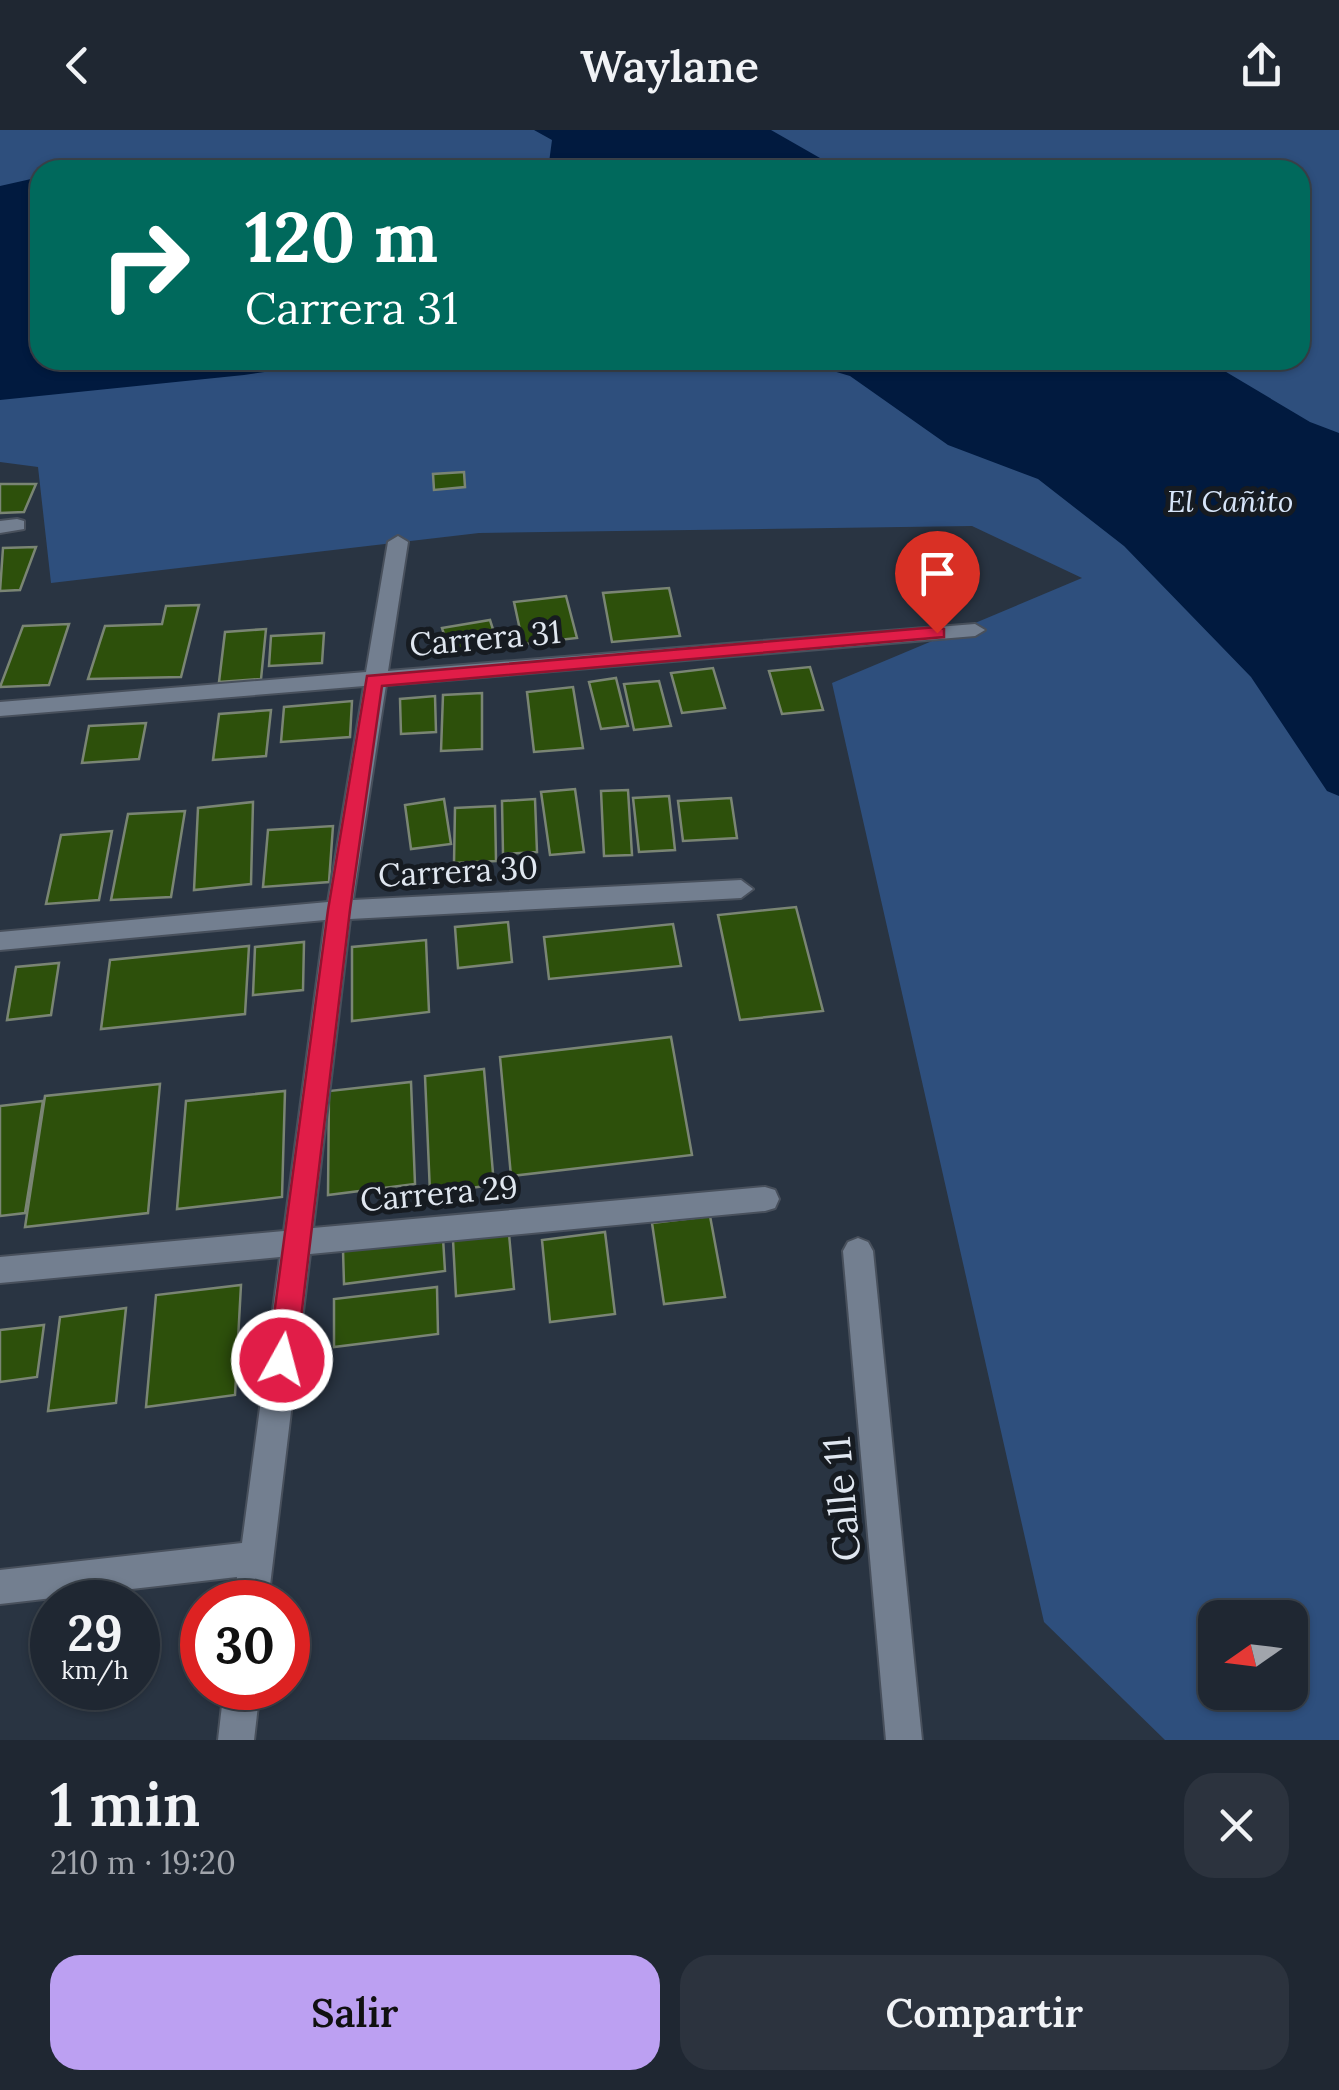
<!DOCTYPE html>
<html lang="es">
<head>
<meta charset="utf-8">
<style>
	body { margin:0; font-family:Lora,serif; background:#2c333e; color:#f1f3f6; height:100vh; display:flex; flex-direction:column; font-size:38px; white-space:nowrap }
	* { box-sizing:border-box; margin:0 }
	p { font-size:32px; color:#a1a5ac }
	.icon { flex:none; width:55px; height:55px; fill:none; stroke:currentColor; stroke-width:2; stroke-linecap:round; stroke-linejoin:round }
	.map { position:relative; height:1610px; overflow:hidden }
	.drawer { display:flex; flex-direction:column; background:#1f2732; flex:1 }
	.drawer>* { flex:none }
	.top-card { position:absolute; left:30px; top:30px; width:1280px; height:210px; border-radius:30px; box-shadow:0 2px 8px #0004,0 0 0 2px #3c444d; background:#00695c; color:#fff; overflow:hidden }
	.needle { width:65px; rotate:256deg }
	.controls { position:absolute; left:1198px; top:1470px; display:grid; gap:20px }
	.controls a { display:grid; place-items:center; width:110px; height:110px; border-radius:20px; background:#1f2732; box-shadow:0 2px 8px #0004,0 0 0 2px #3c444d; font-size:50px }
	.speed { position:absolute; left:30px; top:1450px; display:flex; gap:20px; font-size:50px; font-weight:700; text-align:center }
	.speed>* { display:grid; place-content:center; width:130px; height:130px; border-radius:50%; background:#1f2732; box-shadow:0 2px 8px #0004,0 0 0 2px #3c444d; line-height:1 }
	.speed small { font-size:25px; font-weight:400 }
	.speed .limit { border:15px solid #d22; background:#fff; color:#111 }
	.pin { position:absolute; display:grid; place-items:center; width:85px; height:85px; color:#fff; margin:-102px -42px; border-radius:50% 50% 50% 0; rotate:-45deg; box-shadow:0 0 10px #0007 }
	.pin .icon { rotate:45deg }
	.me { position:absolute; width:110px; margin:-55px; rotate:7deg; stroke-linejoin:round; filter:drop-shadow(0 0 8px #0008) }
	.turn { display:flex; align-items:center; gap:35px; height:210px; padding:0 50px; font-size:45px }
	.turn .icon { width:130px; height:130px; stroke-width:2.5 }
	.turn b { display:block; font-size:70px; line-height:85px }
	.round { display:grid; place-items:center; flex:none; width:105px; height:105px; border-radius:30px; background:#2c333e }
	.overview { display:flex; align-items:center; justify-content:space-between; height:170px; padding:0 50px }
	h1 { font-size:60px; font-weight:600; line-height:75px }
	.action { display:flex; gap:20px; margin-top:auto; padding:20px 50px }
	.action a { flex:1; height:115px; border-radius:30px; background:#bca0f2; color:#111; font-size:40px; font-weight:600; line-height:115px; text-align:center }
	.action a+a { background:#2c333e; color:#f1f3f6 }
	header { display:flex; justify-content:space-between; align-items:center; height:130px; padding:0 50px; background:#1f2732; font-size:45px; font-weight:600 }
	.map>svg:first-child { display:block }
	.green { fill:#2e4f7d; fill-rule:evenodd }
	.water { fill:#011a3f }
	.building { fill:#2d500b; stroke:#7a8574; stroke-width:2.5 }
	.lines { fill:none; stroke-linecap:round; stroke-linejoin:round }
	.street-casing { stroke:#48505c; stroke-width:4 }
	.street { fill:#737f90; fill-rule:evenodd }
	.route { fill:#e11d48; stroke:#92132f; stroke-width:2.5 }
	.labels { text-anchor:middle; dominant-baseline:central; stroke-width:10; stroke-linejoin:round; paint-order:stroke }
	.far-water-label { font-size:30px; font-style:italic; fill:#d7e5f9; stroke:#161b21 }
	.street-label { font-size:32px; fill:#e0e7f0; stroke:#161b21 }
	.near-street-label { font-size:38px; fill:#e0e7f0; stroke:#161b21 }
</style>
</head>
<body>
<header><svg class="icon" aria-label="back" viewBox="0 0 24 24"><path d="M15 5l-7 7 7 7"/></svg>Waylane<svg class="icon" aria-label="share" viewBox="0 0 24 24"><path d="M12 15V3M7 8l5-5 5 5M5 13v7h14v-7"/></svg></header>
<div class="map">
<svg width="1339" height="1610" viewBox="0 0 1339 1610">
	<rect width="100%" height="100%" fill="#293442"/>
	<!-- green -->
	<path class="green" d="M0,0H1339V1610H1165L1044,1492L832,553L1082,448L972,396L479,403L51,453L38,337L0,332ZM40,40H1300V230H40ZM1215,1488H1290V1562H1215Z"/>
	<!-- water -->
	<g class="water">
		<polygon points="534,0 771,0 841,40 548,40 552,10"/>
		<polygon points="40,47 40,230 348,230 244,245 0,270 0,56"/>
		<polygon points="796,230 1206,230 1310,292 1339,303 1339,666 1327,661 1251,547 1124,416 1038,349 948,315 850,246"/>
	</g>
	<!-- building -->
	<g class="building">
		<polygon points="464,342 465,357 434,360 433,344"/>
		<polygon points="0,354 36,354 24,382 0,383"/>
		<polygon points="36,417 20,460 0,461 3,418"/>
		<polygon points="669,458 680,506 612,512 603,463"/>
		<polygon points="566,466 577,508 523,514 514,472"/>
		<polygon points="199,475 181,547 88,549 105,496 162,494 166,476"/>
		<polygon points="490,490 498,515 450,523 442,498"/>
		<polygon points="69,494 49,555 0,557 23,496"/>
		<polygon points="266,499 261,549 219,552 225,502"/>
		<polygon points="324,503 322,533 269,536 271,506"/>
		<polygon points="810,537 823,580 782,584 769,541"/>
		<polygon points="713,538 725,578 682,583 671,543"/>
		<polygon points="616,548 628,596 601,599 589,552"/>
		<polygon points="659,551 671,596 634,600 624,554"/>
		<polygon points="573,557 583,618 534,622 527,562"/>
		<polygon points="482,563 482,619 441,621 443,565"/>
		<polygon points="435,566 436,602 401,604 400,569"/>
		<polygon points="352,571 350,607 281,612 284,577"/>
		<polygon points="271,580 266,626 213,630 219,584"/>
		<polygon points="146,593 139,629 82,633 89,596"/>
		<polygon points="575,659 584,722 550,725 541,662"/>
		<polygon points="628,660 632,725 604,726 601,661"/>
		<polygon points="669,666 675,720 639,722 633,668"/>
		<polygon points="731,668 737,708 683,711 678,671"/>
		<polygon points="444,669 451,714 411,719 405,675"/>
		<polygon points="535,669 537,722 503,724 502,671"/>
		<polygon points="253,672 251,754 194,760 198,678"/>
		<polygon points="495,676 496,731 454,733 455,678"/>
		<polygon points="185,681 171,767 111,770 128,684"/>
		<polygon points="333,696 329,752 263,757 268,700"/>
		<polygon points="112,701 99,770 46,774 61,705"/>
		<polygon points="796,777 823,881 740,890 718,785"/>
		<polygon points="508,792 512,832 458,838 455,797"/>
		<polygon points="673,794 681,836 549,849 544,807"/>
		<polygon points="426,810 429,882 352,891 352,817"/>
		<polygon points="304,812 303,860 253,865 255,817"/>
		<polygon points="249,816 245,884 101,899 110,830"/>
		<polygon points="59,833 51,885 7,890 16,837"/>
		<polygon points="671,907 692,1025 511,1046 500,927"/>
		<polygon points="484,939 494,1055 430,1063 425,946"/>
		<polygon points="411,952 415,1054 328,1065 329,961"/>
		<polygon points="160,954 148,1083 25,1097 45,966"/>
		<polygon points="285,961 282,1067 177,1079 186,971"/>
		<polygon points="43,971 25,1083 0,1086 0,976"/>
		<polygon points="710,1086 725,1167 664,1174 652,1093"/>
		<polygon points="605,1102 615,1184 550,1192 542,1110"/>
		<polygon points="509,1104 514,1159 456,1166 453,1110"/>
		<polygon points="443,1108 445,1141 344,1154 343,1120"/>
		<polygon points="241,1155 235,1265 146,1277 156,1165"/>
		<polygon points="437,1157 438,1204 334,1217 334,1169"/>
		<polygon points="126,1178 116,1273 48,1281 60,1187"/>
		<polygon points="44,1195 37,1247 0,1252 0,1200"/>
	</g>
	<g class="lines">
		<!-- street casing -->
		<g class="street-casing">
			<g id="street">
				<polygon points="17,389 24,391 24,399 0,403 0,391"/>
				<polygon points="398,406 408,412 388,541 975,494 985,500 975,506 386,555 353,770 741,750 753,759 741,768 350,789 313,1098 765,1057 775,1060 779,1069 775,1078 765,1081 310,1124 268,1472 234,1472 237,1447 0,1474 0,1440 242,1413 280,1127 0,1153 0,1127 284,1101 325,790 0,820 0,802 328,772 364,556 0,586 0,572 366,542 388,412"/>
				<polygon points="858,1108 868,1112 873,1121 922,1610 886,1610 843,1121 848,1112"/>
				<polygon points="224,1558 260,1558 254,1610 218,1610"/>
			</g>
		</g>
		<!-- street -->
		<use href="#street" class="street"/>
	</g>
	<!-- route -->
	<polygon class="route" points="937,497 944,499 944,507 382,556 350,780 296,1230 292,1239 282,1243 272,1239 268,1230 328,780 367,546"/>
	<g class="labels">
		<!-- far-water labels -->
		<g class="far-water-label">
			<text x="1230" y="371">El Cañito</text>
		</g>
		<!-- street labels -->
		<g class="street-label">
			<text transform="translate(485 508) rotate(-5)">Carrera 31</text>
			<text transform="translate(458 741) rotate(-3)">Carrera 30</text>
			<text transform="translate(439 1063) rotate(-5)">Carrera 29</text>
		</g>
		<!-- near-street labels -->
		<g class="near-street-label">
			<text transform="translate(841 1369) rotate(-95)">Calle 11</text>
		</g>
	</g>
</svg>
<div class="controls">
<a><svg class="needle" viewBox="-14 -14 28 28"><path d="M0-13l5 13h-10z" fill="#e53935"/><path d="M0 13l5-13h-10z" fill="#a1a5ac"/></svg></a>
</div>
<div class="speed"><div>29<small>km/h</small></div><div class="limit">30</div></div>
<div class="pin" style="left:937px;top:503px;background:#d93025"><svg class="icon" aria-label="arrive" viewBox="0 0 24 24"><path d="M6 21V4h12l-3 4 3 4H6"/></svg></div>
<svg class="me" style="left:282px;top:1230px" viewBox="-20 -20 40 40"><circle r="17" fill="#e11d48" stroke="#fff" stroke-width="3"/><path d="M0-11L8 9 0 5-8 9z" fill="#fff"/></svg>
<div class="top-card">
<div class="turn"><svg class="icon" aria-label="right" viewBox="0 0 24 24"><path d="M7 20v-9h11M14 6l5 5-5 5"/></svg><div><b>120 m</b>Carrera 31</div></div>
</div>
</div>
<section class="drawer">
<div class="overview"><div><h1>1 min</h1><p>210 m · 19:20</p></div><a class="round"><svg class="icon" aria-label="close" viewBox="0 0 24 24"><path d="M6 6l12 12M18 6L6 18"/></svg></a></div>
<div class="action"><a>Salir</a><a>Compartir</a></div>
</section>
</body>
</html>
